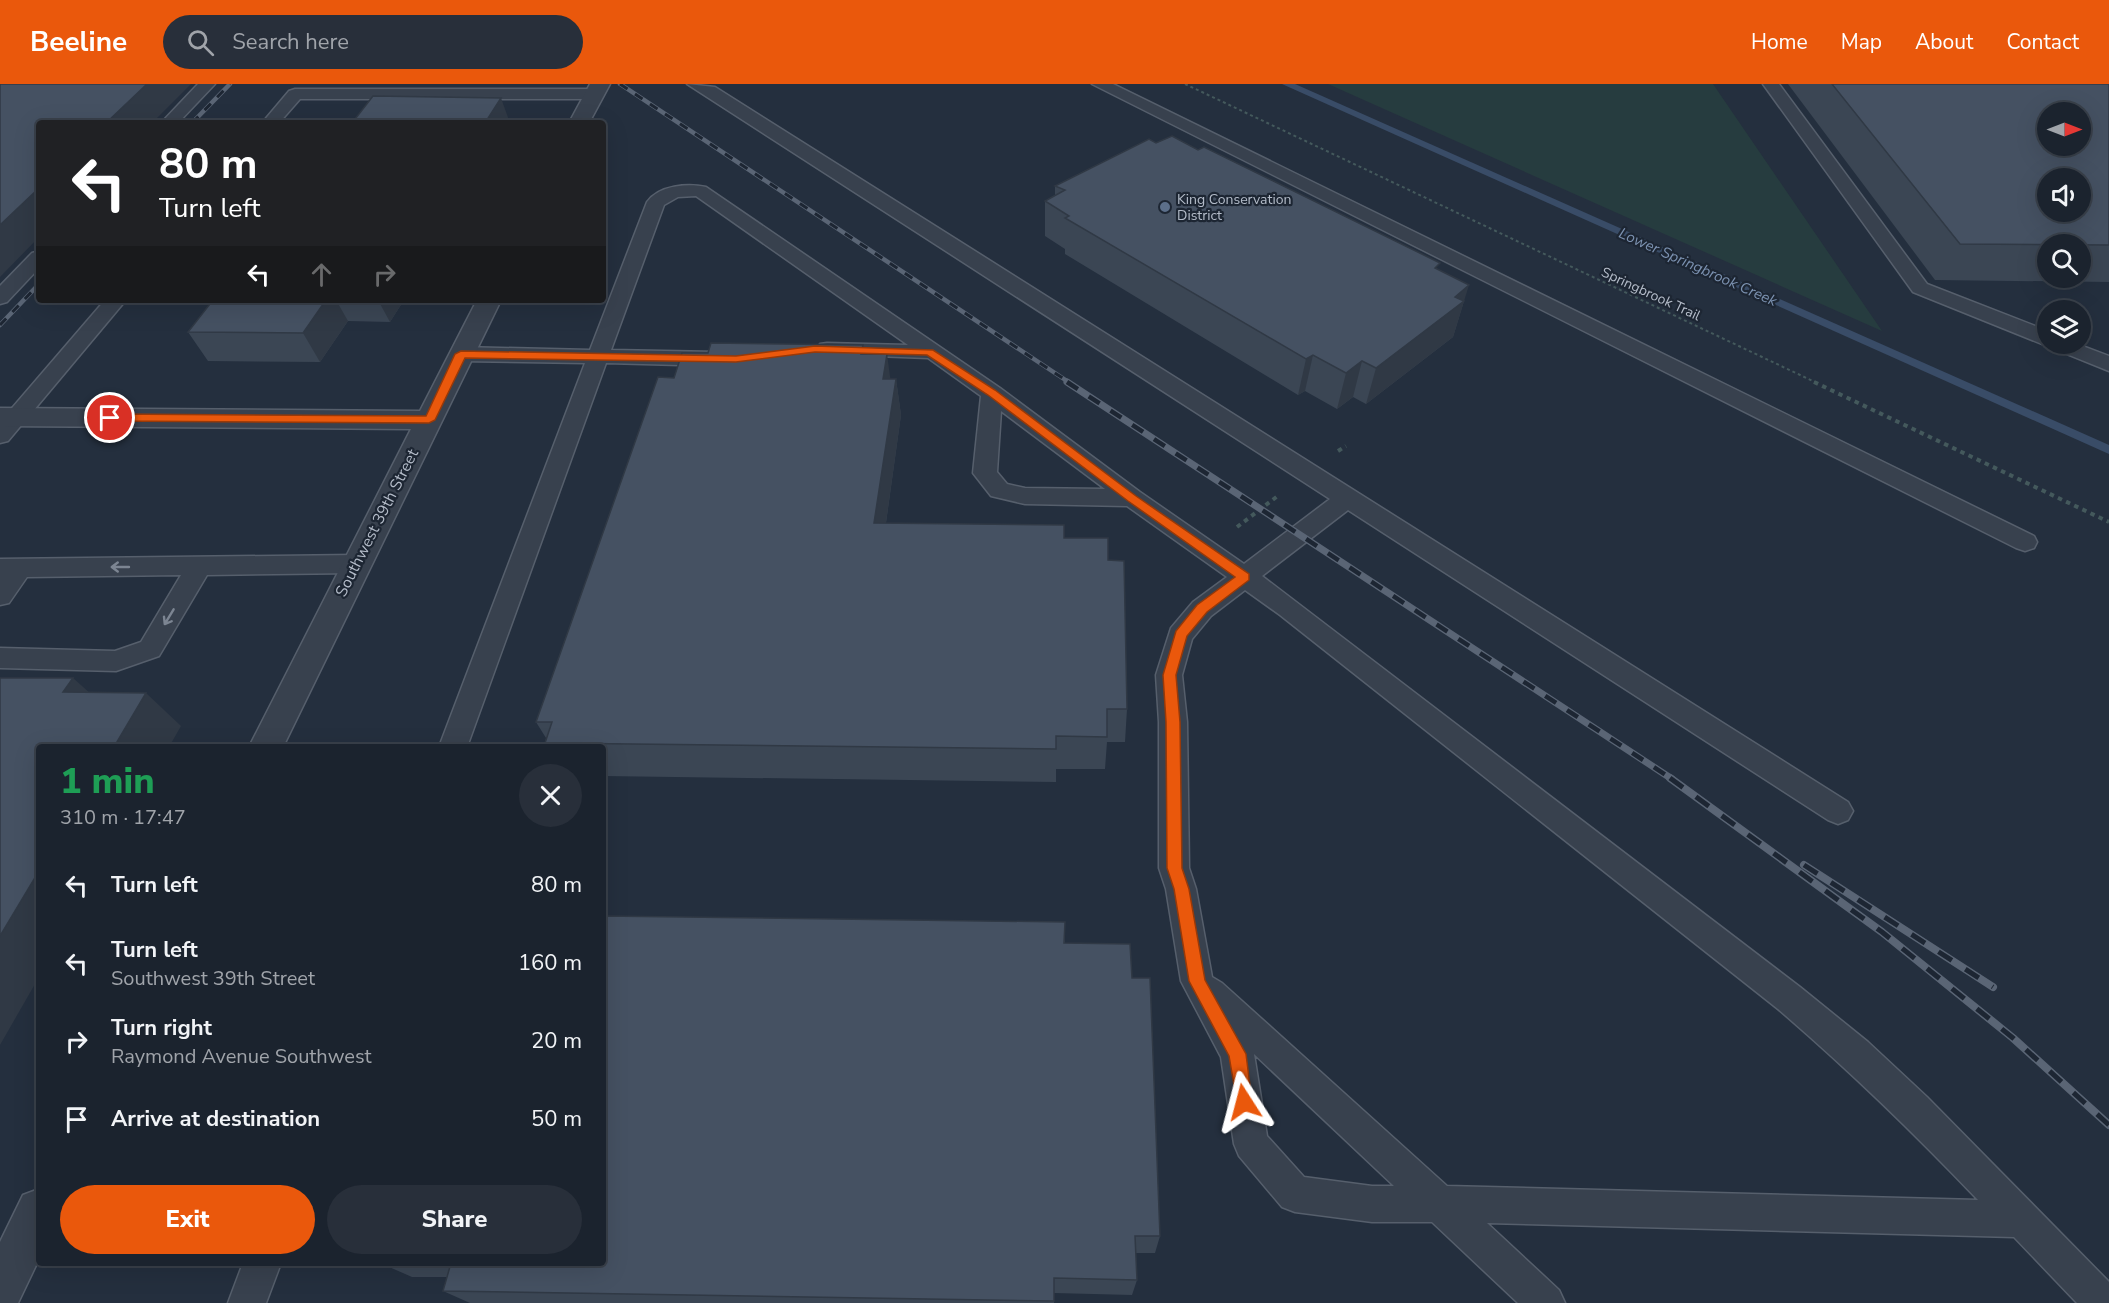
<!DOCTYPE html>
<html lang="en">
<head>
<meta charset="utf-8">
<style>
	body { margin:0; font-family:"Nunito Sans",sans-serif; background:#282f3a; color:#f1f3f6; height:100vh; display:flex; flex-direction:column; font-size:22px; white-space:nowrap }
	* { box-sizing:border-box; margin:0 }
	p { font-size:20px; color:#a0a4aa }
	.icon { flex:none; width:33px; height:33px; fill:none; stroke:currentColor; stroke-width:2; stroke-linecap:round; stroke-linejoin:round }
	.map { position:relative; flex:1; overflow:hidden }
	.drawer { position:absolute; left:36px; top:660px; width:570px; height:522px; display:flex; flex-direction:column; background:#1b232e; border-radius:6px; box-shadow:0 6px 24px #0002,0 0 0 2px #39404a }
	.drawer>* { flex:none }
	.banner { position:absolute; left:36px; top:36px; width:570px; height:183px; border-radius:6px; box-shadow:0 6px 24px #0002,0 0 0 2px #39404a; background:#202124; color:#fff; overflow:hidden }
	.needle { width:39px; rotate:90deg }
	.tools { position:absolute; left:2037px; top:18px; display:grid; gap:12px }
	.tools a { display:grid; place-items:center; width:54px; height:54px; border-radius:50%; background:#1b232e; box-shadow:0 6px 24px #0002,0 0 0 2px #39404a; font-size:30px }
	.pin { position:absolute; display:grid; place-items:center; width:51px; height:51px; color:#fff; margin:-26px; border:3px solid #fff; border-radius:50%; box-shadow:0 2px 6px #0007 }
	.me { position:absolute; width:66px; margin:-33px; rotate:351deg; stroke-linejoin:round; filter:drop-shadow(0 0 4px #0008) }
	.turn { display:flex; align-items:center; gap:21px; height:126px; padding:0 24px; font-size:27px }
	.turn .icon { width:78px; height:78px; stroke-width:2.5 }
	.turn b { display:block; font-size:42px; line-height:51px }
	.lanes { display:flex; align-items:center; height:57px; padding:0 24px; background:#0003; justify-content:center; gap:30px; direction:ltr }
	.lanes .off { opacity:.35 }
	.round { display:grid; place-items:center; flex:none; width:63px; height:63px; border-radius:32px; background:#282f3a }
	.headline { display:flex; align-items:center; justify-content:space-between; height:102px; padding:0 24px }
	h1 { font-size:36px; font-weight:800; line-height:45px; color:#1e9e55 }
	.cta { display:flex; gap:12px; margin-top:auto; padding:12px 24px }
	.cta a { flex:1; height:69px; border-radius:36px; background:#ea580c; color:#fff; font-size:24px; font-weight:800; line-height:69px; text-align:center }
	.cta a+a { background:#282f3a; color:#f1f3f6 }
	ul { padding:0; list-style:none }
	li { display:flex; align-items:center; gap:18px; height:78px; padding:0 24px }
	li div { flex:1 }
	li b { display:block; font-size:22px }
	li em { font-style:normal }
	header { display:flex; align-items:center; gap:36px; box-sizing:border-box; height:84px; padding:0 30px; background:#ea580c; color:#fff }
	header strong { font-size:28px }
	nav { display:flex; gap:33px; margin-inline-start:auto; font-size:21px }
	.search { width:420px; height:54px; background:#282f3a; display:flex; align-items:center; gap:15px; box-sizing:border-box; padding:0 21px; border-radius:33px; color:#a0a4aa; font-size:22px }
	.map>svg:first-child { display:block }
	.green { fill:#263c3f }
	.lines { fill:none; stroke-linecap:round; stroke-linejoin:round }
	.stream { fill:#394c67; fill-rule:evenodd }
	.lane-casing { stroke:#565f6c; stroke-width:3 }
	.street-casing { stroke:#565f6c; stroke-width:3 }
	.path-far1 { stroke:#44595c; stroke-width:2; stroke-dasharray:3 3; stroke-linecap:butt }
	.path { stroke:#44595c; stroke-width:4; stroke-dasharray:4.5 4.5; stroke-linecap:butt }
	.lane { fill:#38414e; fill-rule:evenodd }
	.street { fill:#38414e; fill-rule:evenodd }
	.rail-far2-casing { stroke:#5a6575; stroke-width:4.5 }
	.rail-far1-casing { stroke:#5a6575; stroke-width:7 }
	.rail-casing { stroke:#5a6575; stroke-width:8 }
	.rail-far2 { stroke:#1d2633; stroke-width:3; stroke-dasharray:9; stroke-linecap:butt }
	.rail-far1 { stroke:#1d2633; stroke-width:4.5; stroke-dasharray:13; stroke-linecap:butt }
	.rail { stroke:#1d2633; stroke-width:5; stroke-dasharray:16; stroke-linecap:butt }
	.wall { fill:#3b4654; fill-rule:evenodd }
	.shaded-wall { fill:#303945 }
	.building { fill:#455162; stroke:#303945; stroke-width:1.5; fill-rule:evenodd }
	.oneway { stroke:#7c8592 }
	.route { fill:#ea580c; stroke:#983908; stroke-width:1.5 }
	.service-dot { fill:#5c6f8a; stroke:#1d2633; stroke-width:2 }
	.labels { text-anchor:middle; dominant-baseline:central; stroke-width:4.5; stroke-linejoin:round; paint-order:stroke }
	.far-poi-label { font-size:14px; fill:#b4bcc9; stroke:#1d2633; text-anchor:start }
	.far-street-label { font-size:14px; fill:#b4bcc9; stroke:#1d2633 }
	.far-water-label { font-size:15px; font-style:italic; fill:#7c92b1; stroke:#1d2633 }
	.street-label { font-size:16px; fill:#b4bcc9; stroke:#1d2633 }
</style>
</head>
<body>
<header>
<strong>Beeline</strong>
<div class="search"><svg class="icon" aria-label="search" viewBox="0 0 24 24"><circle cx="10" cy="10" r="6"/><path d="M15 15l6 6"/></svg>Search here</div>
<nav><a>Home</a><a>Map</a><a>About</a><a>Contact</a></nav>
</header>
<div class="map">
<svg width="2109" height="1219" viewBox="0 0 2109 1219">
	<rect width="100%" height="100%" fill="#242f3e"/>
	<!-- green -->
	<polygon class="green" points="1328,0 1713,0 1882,247"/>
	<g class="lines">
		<!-- stream -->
		<polygon class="stream" points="1282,0 1295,0 2109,361 2109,370"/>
		<!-- lane casing -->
		<g class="lane-casing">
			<g id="lane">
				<polygon points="198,0 215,0 178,39 161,39"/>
				<path d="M687,0L715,3L1848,718L1853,727L1848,736L1838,740L1828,736L1348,426L1262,492L1800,903L1868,958L1927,1013L2109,1198V1219H2077L2014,1153L1487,1139L1559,1206L1565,1219H1518L1432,1138H1372L1295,1128L1282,1123L1239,1072L1234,1060L1221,973L1181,897L1166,805L1159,784V638L1156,591L1171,544L1193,518L1227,493L1127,422L1025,420L991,412L973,389L981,312L928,274L820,270L817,265L820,260L827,259L908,261L696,112L678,113L664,121L611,266L717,268L724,270L728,275L724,280L717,282L606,279L467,663H439L585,279L461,277L454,275L450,270L454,265L461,263L590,266L647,118C659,101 688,99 706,103L1000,304L1140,408L1244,480L1330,415ZM1001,327L1105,405L1025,404L1007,400L997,388ZM1245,506L1280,531L1778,925C1848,985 1914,1049 1978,1116L1447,1102L1222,899L1212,893L1196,805L1189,784L1187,638L1182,591L1192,555L1211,532ZM1254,970L1394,1102H1372L1304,1093L1267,1052Z"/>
				<polygon points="1092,0 1113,0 2034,452 2037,458 2034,464 2025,467 2016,464"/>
				<polygon points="1763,0 1779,0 1927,200 2048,247 2048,260 2077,260 2109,272 2109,287 1913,208"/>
				<polygon points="295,5 594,5 602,10 594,15 300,15 279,39 262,39 289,7"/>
				<polygon points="39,167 39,184 7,218 0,220 0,202 32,169"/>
				<polygon points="105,216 126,216 8,357 0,359 0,338"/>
				<polygon points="356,471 365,474 368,480 365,486 356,489 207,491 159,572 116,587 0,584 0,564 115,567 141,558 181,491 27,493 9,519 0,521 0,475"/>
				<polygon points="243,1179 281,1179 266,1219 228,1219"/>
			</g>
		</g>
		<!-- street casing -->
		<g class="street-casing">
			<g id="street">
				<polygon points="590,0 610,0 589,39 569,39"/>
				<polygon points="477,216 501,216 283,663 249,663 411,345 0,342 0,324 420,327"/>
				<polygon points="39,1105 39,1175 18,1219 0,1219 0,1158 23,1111"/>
			</g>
		</g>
		<!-- path-far1 -->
		<polyline class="path-far1" points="1185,0 1817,299"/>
		<!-- path -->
		<g class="path">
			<polyline points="1814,298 2109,438"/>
			<polyline points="1338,367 1346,362"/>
			<polyline points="1237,443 1279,411"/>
		</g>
		<!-- lane -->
		<use href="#lane" class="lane"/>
		<!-- street -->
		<use href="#street" class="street"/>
		<!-- rail-far2 casing -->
		<g class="rail-far2-casing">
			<g id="rail-far2">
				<polyline points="620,0 1070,299"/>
				<polyline points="192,39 230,0"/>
				<polyline points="0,241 39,200"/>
			</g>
		</g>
		<!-- rail-far1 casing -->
		<g class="rail-far1-casing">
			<polyline id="rail-far1" points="1067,298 1672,695"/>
		</g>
		<!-- rail casing -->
		<g class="rail-casing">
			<g id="rail">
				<polyline points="1670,694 1882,848 2013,954 2109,1041"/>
				<polyline points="1804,781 1993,903"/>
			</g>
		</g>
		<!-- rail-far2 -->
		<use href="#rail-far2" class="rail-far2"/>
		<!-- rail-far1 -->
		<use href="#rail-far1" class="rail-far1"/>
		<!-- rail -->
		<use href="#rail" class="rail"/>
	</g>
	<!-- wall -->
	<g class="wall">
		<path d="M1788,0H2109V198L1935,196ZM2048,160H2080V194H2048Z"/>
		<polygon points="1156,59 1198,66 1438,186 1464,217 1453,253 1366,320 1353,313 1337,325 1305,307 1298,311 1065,170 1065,165 1045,152 1045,117 1055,111 1055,102"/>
		<polygon points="213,216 404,216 390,238 348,237 320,278 208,277 188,248"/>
		<polygon points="865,270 890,295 896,295 901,331 886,439 1064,454 1108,476 1127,625 1125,658 1107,658 1105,685 1056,685 1056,698 603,692 603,663 547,663 545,659 546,654 536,638 674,294"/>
		<polygon points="1065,838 1065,859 1132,894 1160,1152 1155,1169 1135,1169 1137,1196 1132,1211 1054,1209 1054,1219 470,1219 443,1207 447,1193 412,1193 380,1179 603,1179"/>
	</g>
	<!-- shaded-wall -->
	<g class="shaded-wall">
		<polygon points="147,0 191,0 152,39 106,39"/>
		<polygon points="501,14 510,39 485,39"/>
		<polygon points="39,104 39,153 0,193 0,141"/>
		<polygon points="1469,201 1453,253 1366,320 1376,284"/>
		<polygon points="326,216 336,216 348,237 320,278 303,249"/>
		<polygon points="378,216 404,216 390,238"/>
		<polygon points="887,270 892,307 883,295"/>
		<polygon points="1313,271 1305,307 1298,311 1306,275"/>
		<polygon points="1362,277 1353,313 1337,325 1346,289"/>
		<polygon points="896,295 901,331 881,474 874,439"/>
		<polygon points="73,594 110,627 63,608"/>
		<polygon points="146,609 181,642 169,663 114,663"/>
		<polygon points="39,787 39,893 0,961 0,852"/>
	</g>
	<!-- building -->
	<g class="building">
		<polygon points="0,0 147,0 106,39 39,39 39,104 0,141"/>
		<path d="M1832,0H2109V161L1960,160ZM2048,28H2080V62H2048ZM2048,94H2080V128H2048Z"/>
		<polygon points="373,12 501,14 485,39 352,39"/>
		<polygon points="1172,52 1198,66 1204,63 1440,179 1435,184 1469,201 1455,213 1464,217 1376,284 1362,277 1346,289 1313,271 1306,275 1065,134 1069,132 1045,117 1065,106 1055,102 1149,55 1156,59"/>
		<polygon points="213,216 326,216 303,249 188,248"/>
		<polygon points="711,259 863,261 861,270 887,270 883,295 896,295 874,439 1064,441 1064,454 1108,454 1108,476 1124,477 1127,625 1107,625 1107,653 1056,652 1056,665 545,659 552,638 536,638 658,293 674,294 682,269 708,269"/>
		<polygon points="0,594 73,594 63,608 146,609 114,663 39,663 39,787 0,852"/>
		<polygon points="603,832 1065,838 1064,859 1130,860 1132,894 1150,894 1160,1152 1135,1152 1137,1196 1054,1194 1054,1217 443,1207 451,1179 603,1179"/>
	</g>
	<!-- one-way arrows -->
	<defs><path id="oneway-shaft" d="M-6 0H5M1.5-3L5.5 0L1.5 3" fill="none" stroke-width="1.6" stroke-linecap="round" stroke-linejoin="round" transform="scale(1.5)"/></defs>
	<g class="oneway">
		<use href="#oneway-shaft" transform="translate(120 483) rotate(180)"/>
		<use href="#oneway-shaft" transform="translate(169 533) rotate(121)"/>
	</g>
	<!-- route -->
	<polygon class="route" points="815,262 933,266 995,306 1136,412 1249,490 1249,496 1207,528 1187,552 1176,591 1180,638 1182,784 1189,805 1205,896 1246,970 1252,1018 1250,1024 1244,1027 1238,1024 1229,972 1189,897 1174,805 1167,784 1166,638 1163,591 1176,547 1197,521 1235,493 1128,417 988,311 927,271 815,268 736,278 465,274 435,336 429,339 110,337 104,334 110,330 426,332 455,270 461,267 736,272"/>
	<!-- markers -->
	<circle class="service-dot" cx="1165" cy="123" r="6"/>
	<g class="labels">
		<!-- far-poi labels -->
		<g class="far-poi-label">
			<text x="1177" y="115">King Conservation<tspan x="1177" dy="16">District</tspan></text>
		</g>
		<!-- far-street labels -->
		<g class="far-street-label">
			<text transform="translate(1651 210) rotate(25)">Springbrook Trail</text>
		</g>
		<!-- far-water labels -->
		<g class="far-water-label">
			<text transform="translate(1698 183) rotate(24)">Lower Springbrook Creek</text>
		</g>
		<!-- street labels -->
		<g class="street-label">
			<text transform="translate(377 439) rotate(-63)">Southwest 39th Street</text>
		</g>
	</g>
</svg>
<div class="tools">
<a><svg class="needle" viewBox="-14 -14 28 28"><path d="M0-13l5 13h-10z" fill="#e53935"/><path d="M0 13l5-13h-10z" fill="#a0a4aa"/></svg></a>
<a><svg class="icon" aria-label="sound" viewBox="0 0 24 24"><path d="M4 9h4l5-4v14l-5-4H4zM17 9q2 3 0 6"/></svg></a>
<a><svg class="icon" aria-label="search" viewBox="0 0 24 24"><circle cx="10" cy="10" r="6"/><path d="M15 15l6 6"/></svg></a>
<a><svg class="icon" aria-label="layers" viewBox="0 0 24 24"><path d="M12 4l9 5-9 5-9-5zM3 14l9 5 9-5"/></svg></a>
</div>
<div class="pin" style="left:110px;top:334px;background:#d93025"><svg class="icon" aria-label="arrive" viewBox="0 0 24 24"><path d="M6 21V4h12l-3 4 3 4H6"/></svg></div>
<svg class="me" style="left:1244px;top:1018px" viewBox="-20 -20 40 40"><path d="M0-17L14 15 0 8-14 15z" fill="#ea580c" stroke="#fff" stroke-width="4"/></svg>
<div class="banner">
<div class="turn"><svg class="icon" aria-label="left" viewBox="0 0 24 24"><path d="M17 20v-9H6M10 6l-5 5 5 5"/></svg><div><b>80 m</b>Turn left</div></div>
<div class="lanes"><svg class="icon" aria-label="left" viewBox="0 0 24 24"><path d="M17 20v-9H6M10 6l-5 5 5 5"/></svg><svg class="icon off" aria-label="ahead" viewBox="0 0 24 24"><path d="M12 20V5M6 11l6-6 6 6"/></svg><svg class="icon off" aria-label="right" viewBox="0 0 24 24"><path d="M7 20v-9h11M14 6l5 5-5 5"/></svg></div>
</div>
<section class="drawer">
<div class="headline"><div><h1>1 min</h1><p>310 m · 17:47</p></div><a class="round"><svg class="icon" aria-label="close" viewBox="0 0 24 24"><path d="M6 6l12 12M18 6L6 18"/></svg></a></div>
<ul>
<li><svg class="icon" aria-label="left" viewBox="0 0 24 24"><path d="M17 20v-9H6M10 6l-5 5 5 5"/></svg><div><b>Turn left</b></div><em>80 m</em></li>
<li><svg class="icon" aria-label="left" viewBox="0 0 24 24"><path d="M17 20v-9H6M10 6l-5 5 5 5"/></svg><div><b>Turn left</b><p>Southwest 39th Street</p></div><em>160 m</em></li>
<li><svg class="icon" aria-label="right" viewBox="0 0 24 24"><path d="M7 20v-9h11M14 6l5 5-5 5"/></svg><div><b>Turn right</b><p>Raymond Avenue Southwest</p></div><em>20 m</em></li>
<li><svg class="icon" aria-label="arrive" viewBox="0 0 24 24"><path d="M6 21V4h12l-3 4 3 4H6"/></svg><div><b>Arrive at destination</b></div><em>50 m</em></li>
</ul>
<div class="cta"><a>Exit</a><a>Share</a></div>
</section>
</div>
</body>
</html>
